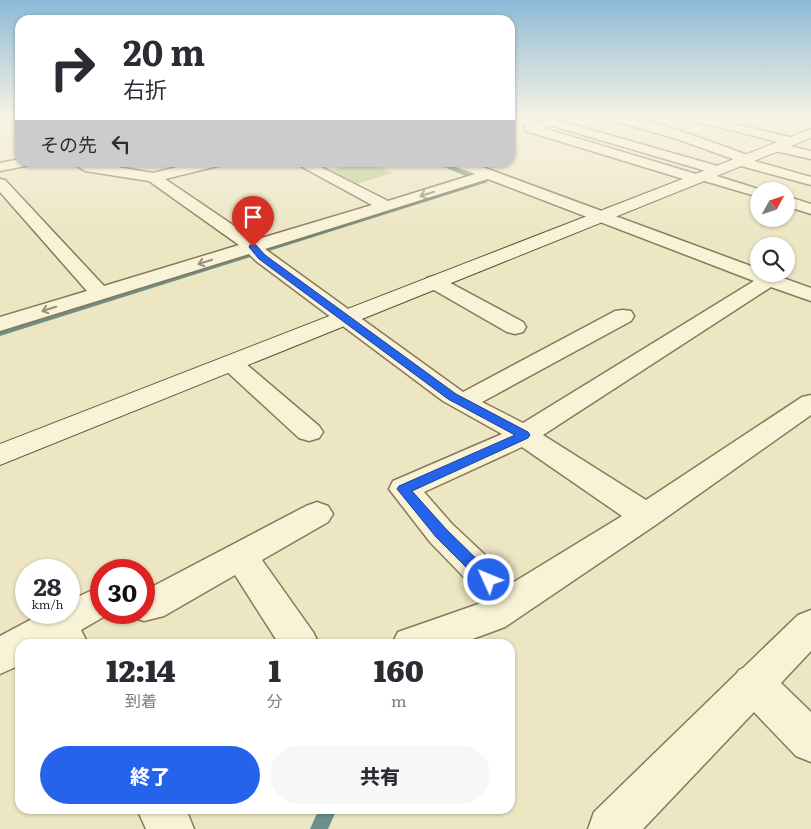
<!DOCTYPE html>
<html lang="ja">
<head>
<meta charset="utf-8">
<style>
	body { margin:0; font-family:Literata,"Noto Sans JP",serif; background:#f7f7f7; color:#2b2b33; height:100vh; display:flex; flex-direction:column; font-size:19px; white-space:nowrap }
	* { box-sizing:border-box; margin:0 }
	p { font-size:16px; color:#7c7c81 }
	.icon { flex:none; width:28px; height:28px; fill:none; stroke:currentColor; stroke-width:2; stroke-linecap:round; stroke-linejoin:round }
	.map { position:relative; flex:1; overflow:hidden }
	.panel { position:absolute; left:15px; top:639px; width:500px; height:175px; display:flex; flex-direction:column; background:#fff; border-radius:15px; box-shadow:0 1px 4px #0004 }
	.panel>* { flex:none }
	.guide { position:absolute; left:15px; top:15px; width:500px; height:152px; border-radius:15px; box-shadow:0 1px 4px #0004; background:#fff; color:#2b2b33; overflow:hidden }
	.needle { width:32px; rotate:50deg }
	.fabs { position:absolute; left:750px; top:182px; display:grid; gap:10px }
	.fabs a { display:grid; place-items:center; width:45px; height:45px; border-radius:50%; background:#fff; box-shadow:0 1px 4px #0004; font-size:25px }
	.speed { position:absolute; left:15px; top:559px; display:flex; gap:10px; font-size:25px; font-weight:700; text-align:center }
	.speed>* { display:grid; place-content:center; width:65px; height:65px; border-radius:50%; background:#fff; box-shadow:0 1px 4px #0004; line-height:1 }
	.speed small { font-size:12px; font-weight:400 }
	.speed .limit { border:8px solid #d22; background:#fff; color:#111 }
	.pin { position:absolute; display:grid; place-items:center; width:42px; height:42px; color:#fff; margin:-51px -21px; border-radius:50% 50% 50% 0; rotate:-45deg; box-shadow:0 0 5px #0007 }
	.pin .icon { rotate:45deg }
	.me { position:absolute; width:55px; margin:-28px; rotate:314deg; stroke-linejoin:round; filter:drop-shadow(0 0 4px #0008) }
	.turn { display:flex; align-items:center; gap:18px; height:105px; padding:0 25px; font-size:22px }
	.turn .icon { width:65px; height:65px; stroke-width:2.5 }
	.turn b { display:block; font-size:35px; line-height:42px }
	.then { display:flex; align-items:center; height:48px; padding:0 25px; background:#0003; gap:10px; font-size:19px }
	.eta { display:flex; justify-content:space-evenly; align-items:center; height:85px; text-align:center }
	.eta b { font-size:30px; font-weight:800; line-height:35px }
	.action { display:flex; gap:10px; margin-top:auto; padding:10px 25px }
	.action a { flex:1; height:58px; border-radius:30px; background:#2563eb; color:#fff; font-size:20px; font-weight:800; line-height:58px; text-align:center }
	.action a+a { background:#f7f7f7; color:#2b2b33 }
	.map>svg:first-child { display:block }
	.green { fill:#bfcb97 }
	.lines { fill:none; stroke-linecap:round; stroke-linejoin:round }
	.stream { fill:#6c8f8a; fill-rule:evenodd }
	.street-casing { stroke:#88785a; stroke-width:3 }
	.secondary-casing { stroke:#69593d; stroke-width:2 }
	.street { fill:#f8f2d7; fill-rule:evenodd }
	.secondary { fill:#f8f2d7; fill-rule:evenodd }
	.oneway { stroke:#98907a }
	.route { fill:#2563eb; stroke:#184099 }
</style>
</head>
<body>
<div class="map">
<svg width="811" height="829" viewBox="0 0 811 829">
	<rect width="100%" height="100%" fill="#ede6c3"/>
	<!-- green -->
	<polygon class="green" points="365,162 393,173 355,184 328,171"/>
	<g class="lines">
		<!-- stream -->
		<g class="stream">
			<polygon points="510,118 516,118 510,121"/>
			<polygon points="432,162 440,162 488,182 0,336 0,330 480,182"/>
			<polygon points="319,809 337,809 328,829 310,829"/>
		</g>
		<!-- street casing -->
		<g class="street-casing">
			<g id="street">
				<path d="M609,118C647,115 713,143 750,156L751,160L811,177V185L734,164L733,159L677,139L611,120Z"/>
				<polygon points="688,118 707,118 794,138 796,141 790,145 690,120"/>
				<polygon points="553,119 721,167 723,170 716,174 553,126 543,128 696,174 702,172 707,173 765,191 759,191 759,197 701,180 695,182 690,181 526,131 524,128 526,125"/>
				<polygon points="776,143 811,151 811,159 771,150 770,147"/>
				<polygon points="20,159 20,162 31,162 30,165 0,171 0,163"/>
				<path d="M71,162H87L153,173L197,162H223L222,165L165,179L255,240L372,205L293,162H311L388,201L475,174L450,165L449,162H469L759,269V274H772L811,288V301L771,287L543,435L646,500L802,397L811,395V415L657,524L505,627L459,644H392L398,632L487,601L430,542L389,489L393,481L502,434L443,401L256,261L249,254L0,331V317L87,291L0,192V179L5,180L104,286L239,245L149,181L85,171ZM488,179L754,281L523,423L482,402L631,321L634,316L631,311L623,310L615,311L463,392L265,249ZM522,447L622,516L514,582L452,524L424,492Z"/>
				<polygon points="786,196 811,204 811,214 786,206"/>
				<polygon points="434,276 441,278 523,322 526,327 523,332 515,334 507,332 427,286 424,282 427,278"/>
				<polygon points="231,356 239,358 319,426 323,432 319,438 309,441 299,438 223,368 219,363 223,358"/>
				<polygon points="317,502 328,506 333,514 328,522 262,560 313,632 319,644 279,644 235,575 164,616 144,621 131,617 129,612 144,612 144,591 306,506"/>
				<polygon points="101,586 101,612 112,612 81,630 88,644 20,644 20,665 0,674 0,636 45,612 69,612 69,601"/>
				<polygon points="811,610 811,651 781,683 811,712 811,762 796,756 754,712 643,829 588,829 594,812 737,673 739,670 743,668 798,615"/>
				<polygon points="137,809 186,809 194,829 146,829"/>
			</g>
		</g>
		<!-- secondary casing -->
		<g class="secondary-casing">
			<polygon id="secondary" points="811,129 811,138 0,465 0,444"/>
		</g>
		<!-- street -->
		<use href="#street" class="street"/>
		<!-- secondary -->
		<use href="#secondary" class="secondary"/>
	</g>
	<!-- one-way arrows -->
	<defs><path id="oneway-shaft" d="M-6 0H5M1.5-3L5.5 0L1.5 3" fill="none" stroke-width="1.6" stroke-linecap="round" stroke-linejoin="round" transform="scale(1.25)"/></defs>
	<g class="oneway">
		<use href="#oneway-shaft" transform="translate(427 194) rotate(163)"/>
		<use href="#oneway-shaft" transform="translate(205 262) rotate(163)"/>
		<use href="#oneway-shaft" transform="translate(49 309) rotate(163)"/>
	</g>
	<!-- sky -->
	<linearGradient id="sky" x2="0" y2="1"><stop stop-color="#8db9d6"/><stop offset="0.5" stop-color="#f7f4e4"/><stop offset="1" stop-color="#f7f4e4" stop-opacity="0"/></linearGradient>
	<rect width="811" height="234" fill="url(#sky)"/>
	<!-- route -->
	<polygon class="route" points="250,245 256,245 265,255 456,394 528,432 530,435 528,438 412,491 446,529 494,576 496,580 494,585 489,587 484,585 436,537 397,489 399,486 515,435 448,399 259,259 249,247"/>
</svg>
<div class="fabs">
<a><svg class="needle" viewBox="-14 -14 28 28"><path d="M0-13l5 13h-10z" fill="#e53935"/><path d="M0 13l5-13h-10z" fill="#7c7c81"/></svg></a>
<a><svg class="icon" aria-label="search" viewBox="0 0 24 24"><circle cx="10" cy="10" r="6"/><path d="M15 15l6 6"/></svg></a>
</div>
<div class="speed"><div>28<small>km/h</small></div><div class="limit">30</div></div>
<div class="pin" style="left:253px;top:247px;background:#d93025"><svg class="icon" aria-label="arrive" viewBox="0 0 24 24"><path d="M6 21V4h12l-3 4 3 4H6"/></svg></div>
<svg class="me" style="left:489px;top:580px" viewBox="-20 -20 40 40"><circle r="17" fill="#2563eb" stroke="#fff" stroke-width="3"/><path d="M0-11L8 9 0 5-8 9z" fill="#fff"/></svg>
<div class="guide">
<div class="turn"><svg class="icon" aria-label="right" viewBox="0 0 24 24"><path d="M7 20v-9h11M14 6l5 5-5 5"/></svg><div><b>20 m</b>右折</div></div>
<div class="then">その先<svg class="icon" aria-label="left" viewBox="0 0 24 24"><path d="M17 20v-9H6M10 6l-5 5 5 5"/></svg></div>
</div>
<section class="panel">
<div class="eta">
<div><b>12:14</b><p>到着</p></div>
<div><b>1</b><p>分</p></div>
<div><b>160</b><p>m</p></div>
</div>
<div class="action"><a>終了</a><a>共有</a></div>
</section>
</div>
</body>
</html>
